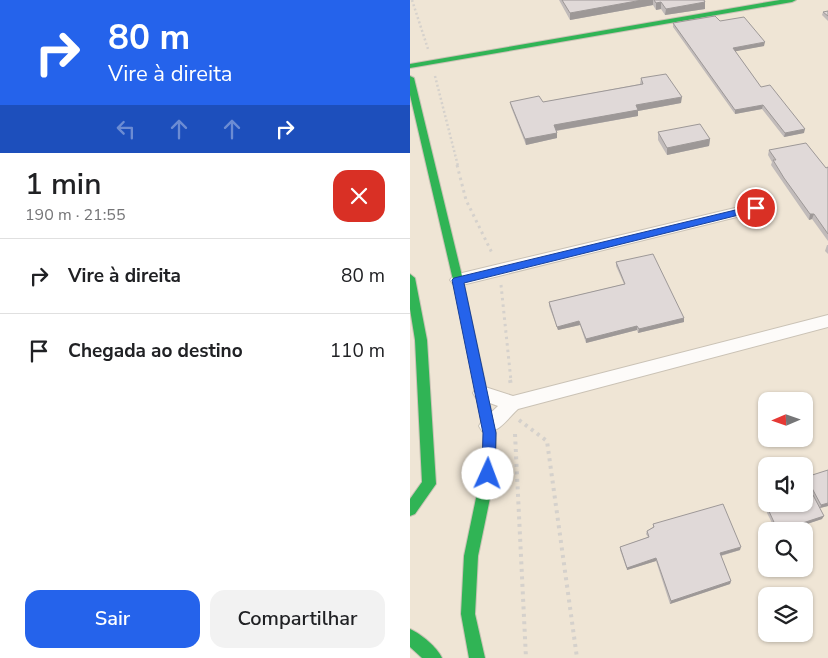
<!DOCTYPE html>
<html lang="pt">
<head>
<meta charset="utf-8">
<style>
	body { margin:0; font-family:"Nunito Sans",sans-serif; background:#f2f2f2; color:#202124; height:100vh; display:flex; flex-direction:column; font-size:19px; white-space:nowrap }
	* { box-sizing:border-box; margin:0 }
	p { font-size:16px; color:#757577 }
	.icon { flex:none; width:28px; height:28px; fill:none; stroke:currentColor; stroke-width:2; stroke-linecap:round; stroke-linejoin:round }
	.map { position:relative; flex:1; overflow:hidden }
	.sheet { display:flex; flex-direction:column; background:#fff; width:410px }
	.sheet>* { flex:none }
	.banner { background:#2563eb; color:#fff; overflow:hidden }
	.needle { width:32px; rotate:268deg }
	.fabs { position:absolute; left:348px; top:392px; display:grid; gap:10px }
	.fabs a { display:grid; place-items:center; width:55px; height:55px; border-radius:10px; background:#fff; box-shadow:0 1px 4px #0004; font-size:25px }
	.pin { position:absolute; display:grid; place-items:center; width:42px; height:42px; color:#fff; margin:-21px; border:2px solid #fff; border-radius:50%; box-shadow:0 1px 5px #0007 }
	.me { position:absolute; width:55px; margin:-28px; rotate:2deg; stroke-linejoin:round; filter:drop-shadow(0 0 4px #0008) }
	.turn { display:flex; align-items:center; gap:18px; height:105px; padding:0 25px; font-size:22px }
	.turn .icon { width:65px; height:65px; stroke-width:2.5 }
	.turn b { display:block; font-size:35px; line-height:42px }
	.lanes { display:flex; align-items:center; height:48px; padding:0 25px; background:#0003; justify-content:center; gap:25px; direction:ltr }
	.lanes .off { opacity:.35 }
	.round { display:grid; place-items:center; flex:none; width:52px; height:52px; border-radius:15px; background:#f2f2f2 }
	.head { display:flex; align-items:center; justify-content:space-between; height:85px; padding:0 25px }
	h1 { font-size:30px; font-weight:600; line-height:38px }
	.cta { display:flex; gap:10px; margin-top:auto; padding:10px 25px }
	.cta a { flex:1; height:58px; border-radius:15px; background:#2563eb; color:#fff; font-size:20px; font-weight:600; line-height:58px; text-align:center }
	.cta a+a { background:#f2f2f2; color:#202124 }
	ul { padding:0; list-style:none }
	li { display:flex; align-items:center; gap:15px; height:75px; padding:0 25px; border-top:1px solid #e0e0e0 }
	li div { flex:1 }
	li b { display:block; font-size:19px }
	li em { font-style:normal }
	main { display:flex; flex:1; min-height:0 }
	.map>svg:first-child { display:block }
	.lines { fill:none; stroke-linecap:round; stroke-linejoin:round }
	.street-casing { stroke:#cac2b5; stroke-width:2 }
	.fast-casing { stroke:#cac2b5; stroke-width:2 }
	.path-far2 { stroke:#d5d1cc; stroke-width:2.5; stroke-dasharray:2 2.5; stroke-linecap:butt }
	.path-far1 { stroke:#d5d1cc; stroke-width:3; stroke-dasharray:2.5 4; stroke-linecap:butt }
	.path { stroke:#d5d1cc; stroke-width:4; stroke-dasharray:3 4.5; stroke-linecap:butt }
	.street { fill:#fdfbf9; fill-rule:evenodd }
	.fast { fill:#30b455; fill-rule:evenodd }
	.wall { fill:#c1bbba }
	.shaded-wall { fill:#9d9897 }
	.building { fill:#e0d9d8; stroke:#9d9897 }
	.route { fill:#2563eb; stroke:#184099 }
</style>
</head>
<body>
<main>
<section class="sheet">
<div class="banner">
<div class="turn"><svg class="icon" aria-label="right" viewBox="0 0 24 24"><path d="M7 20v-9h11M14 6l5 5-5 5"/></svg><div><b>80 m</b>Vire à direita</div></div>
<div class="lanes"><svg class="icon off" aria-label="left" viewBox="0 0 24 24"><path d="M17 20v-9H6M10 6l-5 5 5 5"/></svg><svg class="icon off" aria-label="ahead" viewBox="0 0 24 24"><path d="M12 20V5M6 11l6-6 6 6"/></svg><svg class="icon off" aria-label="ahead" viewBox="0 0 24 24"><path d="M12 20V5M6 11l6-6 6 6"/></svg><svg class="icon" aria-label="right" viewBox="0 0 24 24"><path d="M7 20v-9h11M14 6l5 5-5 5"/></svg></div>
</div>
<div class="head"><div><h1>1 min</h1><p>190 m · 21:55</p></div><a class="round" style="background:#d93025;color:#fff"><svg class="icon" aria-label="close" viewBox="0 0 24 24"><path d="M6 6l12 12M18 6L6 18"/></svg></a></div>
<ul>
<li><svg class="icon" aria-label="right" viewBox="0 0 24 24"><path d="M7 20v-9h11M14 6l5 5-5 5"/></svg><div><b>Vire à direita</b></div><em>80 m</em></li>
<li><svg class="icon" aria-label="arrive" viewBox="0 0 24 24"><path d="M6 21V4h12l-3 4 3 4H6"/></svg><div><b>Chegada ao destino</b></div><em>110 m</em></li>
</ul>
<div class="cta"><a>Sair</a><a>Compartilhar</a></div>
</section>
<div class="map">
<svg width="418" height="658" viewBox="0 0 418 658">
	<rect width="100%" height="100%" fill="#efe5d5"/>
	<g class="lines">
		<!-- street casing -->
		<g class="street-casing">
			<g id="street">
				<polygon points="346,203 351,205 353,208 351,211 48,286 43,284 40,280 43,276 48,274"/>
				<path d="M418,315V327L108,409C98,418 86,437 72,431L69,426L72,421L88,406L66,398L63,393L66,388L72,386L103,396Z"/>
			</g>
		</g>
		<!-- fast casing -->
		<g class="fast-casing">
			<g id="fast">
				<polygon points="370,0 386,0 382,2 0,68 0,64"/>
				<polygon points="0,76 4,78 53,280 86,433 85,474 68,556 65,614 75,658 59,658 51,614 54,556 71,474 74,433 43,280 0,95"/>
				<polygon points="0,274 5,278 17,340 26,484 5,514 0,516 0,499 12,482 5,340 0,309"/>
				<path d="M0,629C11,634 27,647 32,658H12L0,647Z"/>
			</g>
		</g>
		<!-- path-far2 -->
		<g class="path-far2">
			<polyline points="2,0 18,49"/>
			<polyline points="25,76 48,166"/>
		</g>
		<!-- path-far1 -->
		<g class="path-far1">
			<polyline points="47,165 56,200 83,255"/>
			<polyline points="91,285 101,381"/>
		</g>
		<!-- path -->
		<g class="path">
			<polyline points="100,380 101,385"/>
			<polyline points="109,420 137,441 167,658"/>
			<polyline points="105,434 116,658"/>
		</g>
		<!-- street -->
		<use href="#street" class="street"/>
		<!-- fast -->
		<use href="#fast" class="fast"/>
	</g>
	<!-- wall -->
	<g class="wall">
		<polygon points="149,0 294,0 295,2 295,9 255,15 251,9 246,10 243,5 160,20"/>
		<polygon points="418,11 418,21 412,15 413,12"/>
		<polygon points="263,23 354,46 325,51 351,87 394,133 374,137 352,109 325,114 263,27"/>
		<polygon points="231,78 271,103 228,111 228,116 146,131 147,138 116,145 101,107 100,102 133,102 230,84"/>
		<polygon points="248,132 300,139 299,146 257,155 248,140"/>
		<polygon points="359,150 416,168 418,167 418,241 402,219 399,220 361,165 362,162 358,155"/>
		<polygon points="417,245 418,245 418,254 415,251"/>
		<polygon points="206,262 274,318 274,322 228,333 227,330 176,343 170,325 148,330 139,306 139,302 214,284 206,266"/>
		<polygon points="396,477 418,506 410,508 412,519 376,531 366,531 357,513 358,509 403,495 394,480"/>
		<polygon points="243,524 330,550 311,556 321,581 320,584 260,604 246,561 217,570 210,550 210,547 238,537 236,534 237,531 243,527"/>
	</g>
	<!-- shaded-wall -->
	<g class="shaded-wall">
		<polygon points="232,0 243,0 243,5 160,20 160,13"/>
		<polygon points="251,2 251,9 246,10 246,3"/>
		<polygon points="295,2 295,9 255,15 256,9"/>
		<polygon points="355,42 354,46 322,52 323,48"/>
		<polygon points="272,97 271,103 228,111 228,116 144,131 144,125 226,105"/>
		<polygon points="353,105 352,109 325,114 325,110"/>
		<polygon points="395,129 394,133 374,137 375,133"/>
		<polygon points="147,133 147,138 116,145 115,139"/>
		<polygon points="300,139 299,146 257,155 257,148"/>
		<polygon points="400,214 404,214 402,219 399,220"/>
		<polygon points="274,318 274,322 228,333 229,329"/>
		<polygon points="169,321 170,325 148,330 147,327"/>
		<polygon points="227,326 227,330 176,343 176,339"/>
		<polygon points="418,503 418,506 410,508 411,505"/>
		<polygon points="414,516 412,519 376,531 368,531"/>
		<polygon points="331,547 330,550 309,556 310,553"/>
		<polygon points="246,558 246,561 217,570 217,568"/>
		<polygon points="321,581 320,584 260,604 261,601"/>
	</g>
	<!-- building -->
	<g class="building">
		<polygon points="152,0 232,0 160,13"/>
		<polygon points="244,0 294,0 295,2 256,9 251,2 246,3"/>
		<polygon points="418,11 418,16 413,12"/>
		<polygon points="305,16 310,21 334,17 355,42 323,48 351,87 360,85 395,129 375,133 353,105 325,110 263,23"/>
		<polygon points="256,74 272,97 226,105 228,110 144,125 147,133 115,139 100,102 129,96 133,102 233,84 231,78"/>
		<polygon points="290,124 300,139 257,148 248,132"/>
		<polygon points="396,143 416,168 418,167 418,234 404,214 400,214 374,178 363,160 366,160 359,150"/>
		<polygon points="243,254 274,318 229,329 227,326 176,339 169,321 147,327 139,302 215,284 206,262"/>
		<polygon points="418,470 418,503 411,505 396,477"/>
		<polygon points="403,495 414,516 368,531 358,509 376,504 394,504 394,498"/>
		<polygon points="313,504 331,547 310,553 321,581 261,601 246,558 217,568 210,547 239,537 237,531 244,527 243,524"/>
	</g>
	<!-- route -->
	<polygon class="route" points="346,205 349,206 349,210 54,283 86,433 85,474 83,478 78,480 74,478 72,474 73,433 42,280 44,278"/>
</svg>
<div class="fabs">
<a><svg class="needle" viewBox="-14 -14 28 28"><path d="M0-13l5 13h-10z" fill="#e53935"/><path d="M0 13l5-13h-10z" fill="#757577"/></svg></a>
<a><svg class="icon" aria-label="sound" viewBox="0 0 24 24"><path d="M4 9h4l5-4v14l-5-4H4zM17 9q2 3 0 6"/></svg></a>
<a><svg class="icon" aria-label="search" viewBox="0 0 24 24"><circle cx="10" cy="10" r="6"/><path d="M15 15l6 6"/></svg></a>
<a><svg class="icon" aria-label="layers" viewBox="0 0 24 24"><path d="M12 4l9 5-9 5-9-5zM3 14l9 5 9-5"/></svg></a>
</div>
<div class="pin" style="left:346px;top:208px;background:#d93025"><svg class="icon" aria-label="arrive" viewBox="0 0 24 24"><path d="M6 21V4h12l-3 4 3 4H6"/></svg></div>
<svg class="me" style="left:78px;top:474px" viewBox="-20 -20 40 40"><circle r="19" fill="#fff"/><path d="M0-13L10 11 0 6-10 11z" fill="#2563eb"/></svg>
</div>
</main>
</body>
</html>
